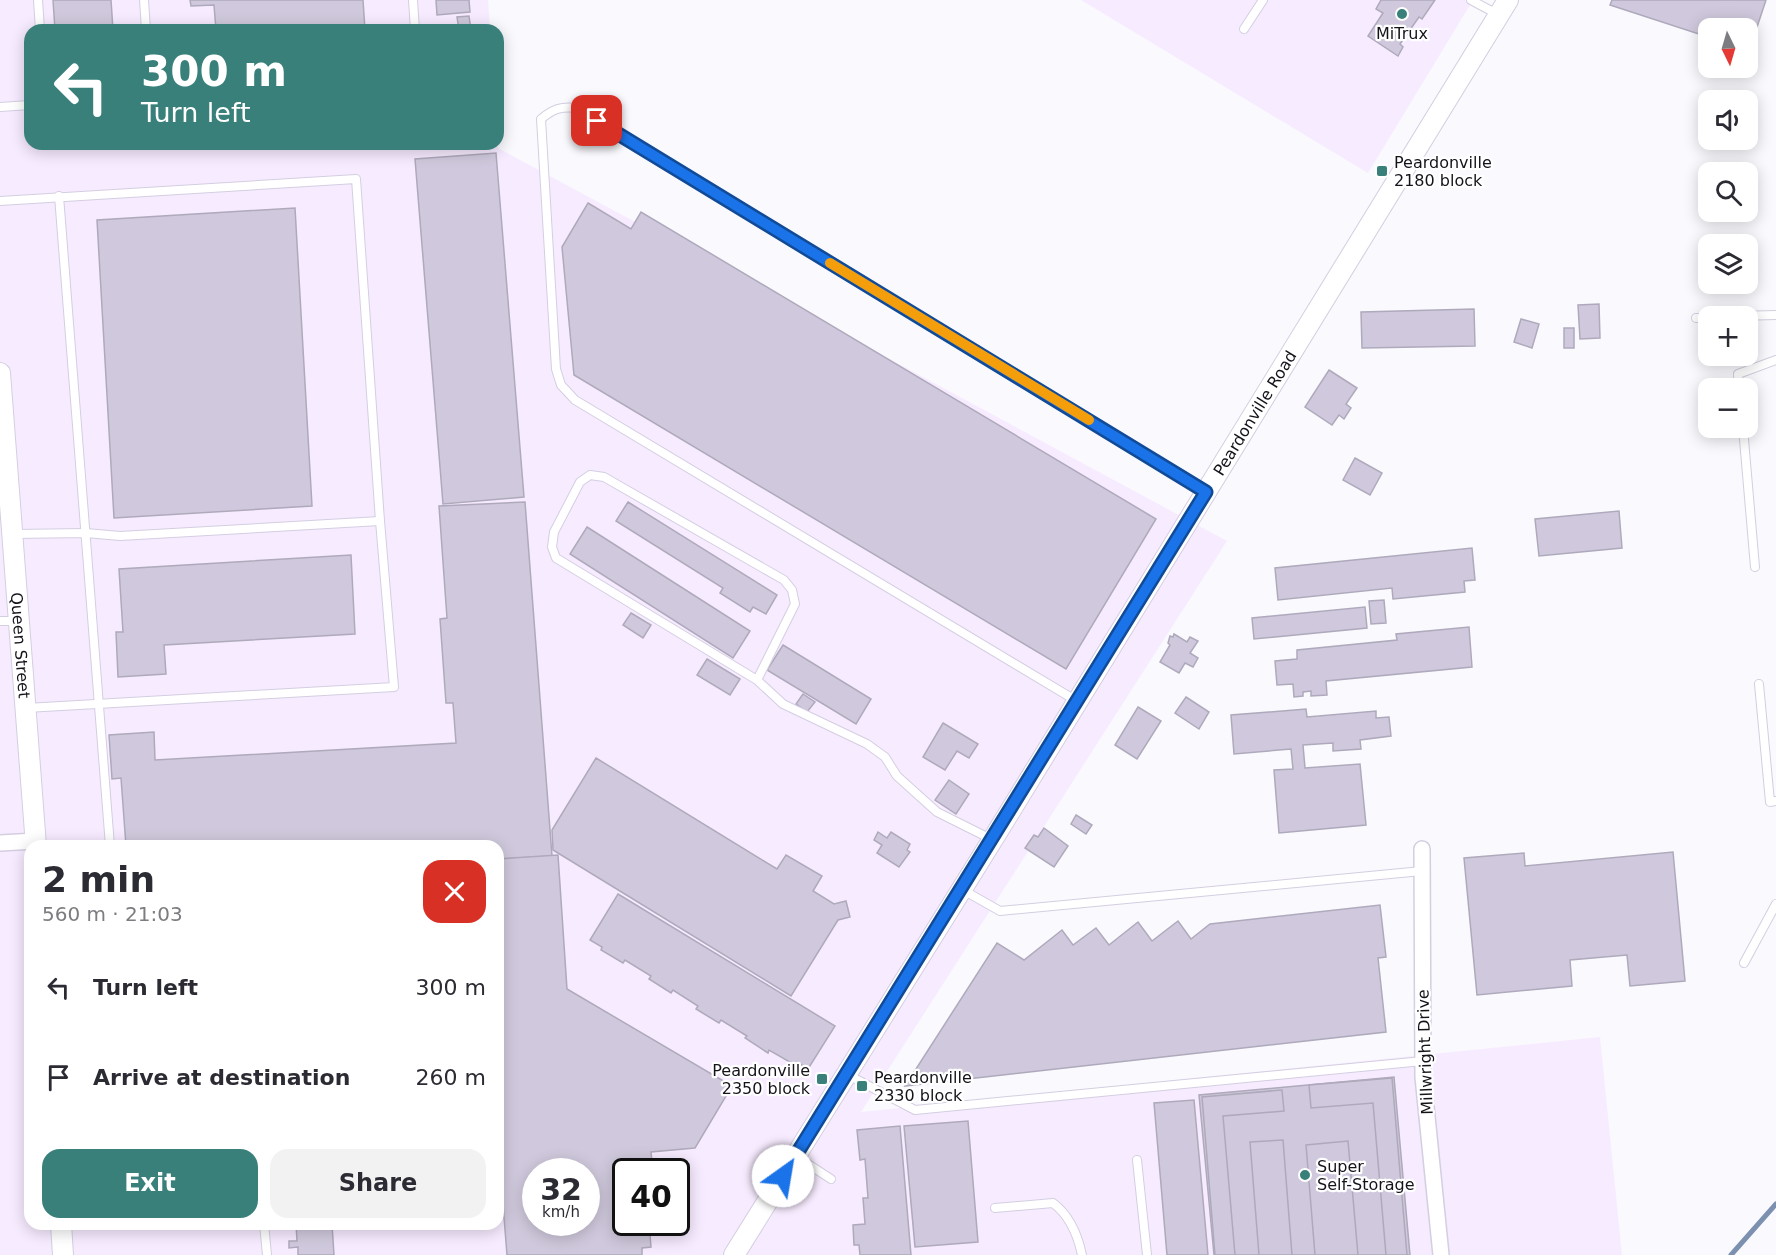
<!DOCTYPE html>
<html lang="en">
<head>
<meta charset="utf-8">
<style>
	body { margin:0; font-family:"DejaVu Sans",sans-serif; background:#f2f2f3; color:#2b2b33; height:100vh; display:flex; flex-direction:column; font-size:22px; white-space:nowrap }
	* { box-sizing:border-box; margin:0 }
	p { font-size:20px; color:#7c7c81 }
	.icon { flex:none; width:33px; height:33px; fill:none; stroke:currentColor; stroke-width:2; stroke-linecap:round; stroke-linejoin:round }
	.map { position:relative; flex:1; overflow:hidden }
	.sheet { position:absolute; left:24px; top:840px; width:480px; height:390px; display:flex; flex-direction:column; background:#fff; border-radius:18px; box-shadow:0 3px 15px #0003 }
	.sheet>* { flex:none }
	.top-card { position:absolute; left:24px; top:24px; width:480px; height:126px; border-radius:18px; box-shadow:0 3px 15px #0003; background:#39807a; color:#fff; overflow:hidden }
	.needle { width:39px; rotate:175deg }
	.controls { position:absolute; left:1698px; top:18px; display:grid; gap:12px }
	.controls a { display:grid; place-items:center; width:60px; height:60px; border-radius:12px; background:#fff; box-shadow:0 3px 15px #0003; font-size:30px }
	.speed { position:absolute; left:522px; top:1158px; display:flex; gap:12px; font-size:30px; font-weight:700; text-align:center }
	.speed>* { display:grid; place-content:center; width:78px; height:78px; border-radius:50%; background:#fff; box-shadow:0 3px 15px #0003; line-height:1 }
	.speed small { font-size:15px; font-weight:400 }
	.speed .limit { border:3px solid #111; border-radius:9px; background:#fff; color:#111 }
	.pin { position:absolute; display:grid; place-items:center; width:51px; height:51px; color:#fff; margin:-26px; border-radius:12px; box-shadow:0 3px 9px #0006 }
	.me { position:absolute; width:66px; margin:-33px; rotate:32deg; stroke-linejoin:round; filter:drop-shadow(0 0 4px #0008) }
	.turn { display:flex; align-items:center; gap:21px; height:126px; padding:0 18px; font-size:27px }
	.turn .icon { width:78px; height:78px; stroke-width:2.5 }
	.turn b { display:block; font-size:42px; line-height:51px }
	.round { display:grid; place-items:center; flex:none; width:63px; height:63px; border-radius:18px; background:#f2f2f3 }
	.head { display:flex; align-items:center; justify-content:space-between; height:102px; padding:0 18px }
	h1 { font-size:36px; font-weight:700; line-height:45px }
	.primary-button { display:flex; gap:12px; margin-top:auto; padding:12px 18px }
	.primary-button a { flex:1; height:69px; border-radius:18px; background:#39807a; color:#fff; font-size:24px; font-weight:700; line-height:69px; text-align:center }
	.primary-button a+a { background:#f2f2f3; color:#2b2b33 }
	ul { padding:0; list-style:none }
	li { display:flex; align-items:center; gap:18px; height:90px; padding:0 18px }
	li div { flex:1 }
	li b { display:block; font-size:22px }
	li em { font-style:normal }
	.map>svg:first-child { display:block }
	.industrial { fill:#f7ebff; fill-rule:evenodd }
	.lines { fill:none; stroke-linecap:round; stroke-linejoin:round }
	.stream { stroke:#7c90b0; stroke-width:5 }
	.building { fill:#d0c9dd; stroke:#afa9bc; stroke-width:1.5; fill-rule:evenodd }
	.service-casing { stroke:#d4cee1; stroke-width:10 }
	.minor-casing { stroke:#d4cee1; stroke-width:18 }
	.tertiary-casing { stroke:#d4cee1; stroke-width:22 }
	.service { stroke:#fff; stroke-width:8 }
	.minor { stroke:#fff; stroke-width:15 }
	.tertiary { stroke:#fff; stroke-width:20 }
	.route-casing { stroke:#114b97; stroke-width:15 }
	.route { stroke:#1a73e8; stroke-width:10 }
	.slow { stroke:#f59e0b; stroke-width:10 }
	.poi-dot { fill:#39807a; stroke:#fff; stroke-width:2 }
	.labels { text-anchor:middle; dominant-baseline:central; stroke-width:4.5; stroke-linejoin:round; paint-order:stroke }
	.poi-label { font-size:16px; fill:#15131a; stroke:#fff; text-anchor:start }
	.street-label { font-size:16px; fill:#15131a; stroke:#fff }
</style>
</head>
<body>
<div class="map">
<svg width="1776" height="1255" viewBox="0 0 1776 1255">
	<rect width="100%" height="100%" fill="#faf9fd"/>
	<!-- industrial -->
	<g class="industrial">
		<path d="M0,0H488L490,30H30V144H498V148L1227,541L861,1112L1600,1037L1622,1255H0ZM30,846H498V1224H30ZM536,1172H586V1222H536ZM626,1172H676V1222H626Z"/>
		<polygon points="1081,0 1473,0 1368,173"/>
	</g>
	<g class="lines">
		<!-- stream -->
		<polyline class="stream" points="1731,1255 1776,1204"/>
	</g>
	<!-- building -->
	<g class="building">
		<polygon points="53,0 111,0 113,30 55,30"/>
		<polygon points="190,0 363,0 365,30 216,30 214,5 191,6"/>
		<polygon points="436,0 469,0 470,12 437,15"/>
		<polygon points="1381,0 1435,0 1422,19 1419,17 1400,44 1403,47 1398,56 1368,36 1383,13 1376,9"/>
		<polygon points="1612,0 1766,0 1749,51 1748,50 1748,28 1708,28 1708,37 1610,5"/>
		<polygon points="469,16 471,30 459,30 457,17"/>
		<polygon points="496,153 524,497 443,504 415,159"/>
		<polygon points="588,203 631,229 641,212 1156,519 1066,669 574,375 562,247"/>
		<polygon points="295,208 312,506 114,518 97,220"/>
		<polygon points="1599,304 1600,338 1580,339 1578,305"/>
		<polygon points="1474,309 1475,346 1362,348 1361,312"/>
		<polygon points="1521,319 1539,324 1532,348 1514,342"/>
		<rect x="1564" y="328" width="10" height="20"/>
		<polygon points="1329,370 1357,388 1346,404 1351,408 1344,419 1339,415 1332,425 1305,407"/>
		<polygon points="1355,458 1382,473 1370,495 1343,480"/>
		<polygon points="525,502 552,856 498,859 498,846 126,846 121,778 112,779 109,735 154,732 155,760 456,743 453,703 446,703 440,619 447,618 439,506"/>
		<polygon points="628,502 777,595 766,614 753,607 750,612 720,593 723,588 616,521"/>
		<polygon points="1619,511 1622,548 1539,556 1535,519"/>
		<polygon points="587,527 750,631 733,658 570,554"/>
		<polygon points="1472,548 1475,580 1464,581 1465,592 1393,599 1392,588 1278,600 1275,568"/>
		<polygon points="351,555 355,634 164,645 166,674 118,677 116,632 123,632 119,569"/>
		<polygon points="1384,600 1386,623 1371,624 1369,601"/>
		<polygon points="1365,607 1367,628 1254,639 1252,618"/>
		<polygon points="631,613 651,625 643,638 623,625"/>
		<polygon points="1469,627 1472,667 1326,681 1327,695 1311,696 1311,691 1303,692 1303,696 1294,697 1293,684 1277,685 1275,661 1297,659 1297,650 1397,640 1396,634"/>
		<polygon points="1174,634 1187,642 1190,637 1198,641 1190,653 1198,658 1193,667 1185,663 1179,673 1160,662 1170,645 1168,643 1170,636 1173,637"/>
		<polygon points="783,645 871,699 856,724 767,670"/>
		<polygon points="707,659 740,679 730,695 697,675"/>
		<polygon points="803,694 815,702 807,712 796,704"/>
		<polygon points="1186,697 1209,712 1199,729 1175,713"/>
		<polygon points="1138,707 1161,721 1137,759 1115,745"/>
		<polygon points="1306,709 1307,717 1376,711 1376,718 1389,717 1391,736 1360,740 1361,749 1333,751 1333,743 1303,745 1305,768 1360,764 1366,825 1279,833 1274,770 1293,769 1291,749 1234,754 1231,715"/>
		<polygon points="943,723 978,744 969,758 957,751 945,770 923,757"/>
		<polygon points="596,758 777,869 786,855 822,876 813,891 834,904 846,901 850,917 838,920 791,996 553,850 552,830"/>
		<polygon points="949,780 969,794 956,814 935,800"/>
		<polygon points="1076,815 1092,825 1086,834 1071,824"/>
		<polygon points="1044,828 1068,846 1054,867 1025,848 1034,835 1038,837"/>
		<polygon points="878,832 887,838 891,832 910,844 907,850 910,852 899,867 877,853 882,845 874,840"/>
		<polygon points="1673,852 1685,981 1630,986 1627,955 1570,960 1572,986 1477,995 1464,858 1524,853 1525,866"/>
		<path d="M558,855L567,989L732,1086L695,1148L651,1152L653,1172H626V1222H657L658,1234H650L651,1247L642,1248V1255H507L498,1141V859ZM536,1172H586V1222H536Z"/>
		<polygon points="618,894 835,1026 808,1069 797,1062 795,1065 769,1050 768,1053 745,1038 747,1036 721,1020 719,1023 696,1009 698,1006 673,990 671,993 649,979 651,976 625,960 623,963 601,950 602,947 590,940"/>
		<polygon points="1380,905 1386,957 1378,958 1386,1032 905,1086 997,943 1024,960 1062,930 1073,945 1096,928 1109,945 1138,922 1152,941 1178,921 1191,939 1210,924"/>
		<polygon points="1394,1077 1410,1255 1214,1255 1199,1095"/>
		<polygon points="1392,1078 1407,1255 1386,1255 1373,1103 1311,1108 1309,1085"/>
		<polygon points="1282,1090 1284,1111 1223,1116 1235,1255 1215,1255 1202,1097"/>
		<polygon points="1194,1100 1208,1255 1167,1255 1154,1103"/>
		<polygon points="968,1121 978,1242 915,1247 904,1126"/>
		<polygon points="900,1126 911,1255 860,1255 859,1245 854,1245 853,1225 865,1224 863,1198 868,1198 865,1159 860,1160 857,1130"/>
		<polygon points="1283,1140 1292,1255 1259,1255 1250,1142"/>
		<polygon points="1348,1141 1358,1255 1315,1255 1306,1145"/>
		<polygon points="296,1224 332,1224 334,1255 298,1255 298,1247 289,1248 289,1241 297,1241"/>
	</g>
	<g class="lines">
		<!-- service casing -->
		<g class="service-casing">
			<g id="service">
				<polyline points="38,0 40,30"/>
				<polyline points="144,0 146,30"/>
				<polyline points="413,0 415,30"/>
				<polyline points="1471,0 1497,14"/>
				<polyline points="1244,29 1263,0"/>
				<polyline points="0,107 30,105"/>
				<polyline points="59,196 110,846"/>
				<polyline points="0,201 356,179 380,521 394,687 26,708"/>
				<polyline points="1736,316 1776,315"/>
				<polyline points="1696,318 1708,318"/>
				<polyline points="1739,388 1738,374 1776,360"/>
				<polyline points="1743,428 1755,567"/>
				<polyline points="13,534 86,533 120,536 380,521"/>
				<polyline points="0,621 17,621"/>
				<polyline points="757,680 795,604 792,590 784,580 604,477 590,475 580,482 554,532 552,547 556,558 757,680 783,704 867,744 885,757 897,776 937,812 991,839"/>
				<polyline points="1759,684 1770,802 1776,801"/>
				<path d="M1075,700L575,400L561,385L556,369L541,119C553,109 561,106 577,108L1205,491"/>
				<polyline points="963,890 1000,911 1422,871"/>
				<polyline points="1744,963 1776,904"/>
				<polyline points="848,1075 915,1110 1423,1061"/>
				<polyline points="797,1157 831,1179"/>
				<polyline points="1137,1160 1147,1255"/>
				<path d="M995,1208L1053,1203C1069,1215 1078,1236 1082,1255"/>
				<polyline points="264,1224 267,1255"/>
			</g>
		</g>
		<!-- minor casing -->
		<g class="minor-casing">
			<g id="minor">
				<polyline points="0,843 36,841"/>
				<polyline points="1422,849 1423,1077 1441,1255"/>
			</g>
		</g>
		<!-- tertiary casing -->
		<g class="tertiary-casing">
			<g id="tertiary">
				<path id="s1" d="M0,373L36,846"/>
				<polyline points="61,1224 63,1255"/>
				<path id="s2" d="M734,1255L993,839L1508,0"/>
			</g>
		</g>
		<!-- service -->
		<use href="#service" class="service"/>
		<!-- minor -->
		<use href="#minor" class="minor"/>
		<!-- tertiary -->
		<use href="#tertiary" class="tertiary"/>
	</g>
	<g class="lines">
		<!-- route casing -->
		<g class="route-casing">
			<polyline id="route" points="597,121 1206,492 783,1176"/>
		</g>
		<!-- route -->
		<use href="#route" class="route"/>
		<!-- slow -->
		<polyline class="slow" points="830,263 1089,420"/>
	</g>
	<!-- markers -->
	<g class="poi-dot">
		<circle cx="1402" cy="14" r="6"/>
		<rect x="1376" y="165" width="12" height="12" rx="3"/>
		<rect x="816" y="1073" width="12" height="12" rx="3"/>
		<rect x="856" y="1080" width="12" height="12" rx="3"/>
		<circle cx="1305" cy="1175" r="6"/>
	</g>
	<g class="labels">
		<!-- poi labels -->
		<g class="poi-label">
			<text x="1402" y="33" text-anchor="middle">MiTrux</text>
			<text x="1394" y="162">Peardonville<tspan x="1394" dy="18">2180 block</tspan></text>
			<text x="810" y="1070" text-anchor="end">Peardonville<tspan x="810" dy="18">2350 block</tspan></text>
			<text x="874" y="1077">Peardonville<tspan x="874" dy="18">2330 block</tspan></text>
			<text x="1317" y="1166">Super<tspan x="1317" dy="18">Self-Storage</tspan></text>
		</g>
		<!-- street labels -->
		<g class="street-label">
			<text stroke="none"><textPath href="#s2" startOffset="990">Peardonville Road</textPath></text>
			<text stroke="none"><textPath href="#s1" startOffset="273">Queen Street</textPath></text>
			<text transform="translate(1425 1052) rotate(-92)">Millwright Drive</text>
		</g>
	</g>
</svg>
<div class="controls">
<a><svg class="needle" viewBox="-14 -14 28 28"><path d="M0-13l5 13h-10z" fill="#e53935"/><path d="M0 13l5-13h-10z" fill="#7c7c81"/></svg></a>
<a><svg class="icon" aria-label="sound" viewBox="0 0 24 24"><path d="M4 9h4l5-4v14l-5-4H4zM17 9q2 3 0 6"/></svg></a>
<a><svg class="icon" aria-label="search" viewBox="0 0 24 24"><circle cx="10" cy="10" r="6"/><path d="M15 15l6 6"/></svg></a>
<a><svg class="icon" aria-label="layers" viewBox="0 0 24 24"><path d="M12 4l9 5-9 5-9-5zM3 14l9 5 9-5"/></svg></a>
<a>+</a>
<a>−</a>
</div>
<div class="speed"><div>32<small>km/h</small></div><div class="limit">40</div></div>
<div class="pin" style="left:597px;top:121px;background:#d93025"><svg class="icon" aria-label="arrive" viewBox="0 0 24 24"><path d="M6 21V4h12l-3 4 3 4H6"/></svg></div>
<svg class="me" style="left:783px;top:1176px" viewBox="-20 -20 40 40"><circle r="19" fill="#fff"/><path d="M0-13L10 11 0 6-10 11z" fill="#1a73e8"/></svg>
<div class="top-card">
<div class="turn"><svg class="icon" aria-label="left" viewBox="0 0 24 24"><path d="M17 20v-9H6M10 6l-5 5 5 5"/></svg><div><b>300 m</b>Turn left</div></div>
</div>
<section class="sheet">
<div class="head"><div><h1>2 min</h1><p>560 m · 21:03</p></div><a class="round" style="background:#d93025;color:#fff"><svg class="icon" aria-label="close" viewBox="0 0 24 24"><path d="M6 6l12 12M18 6L6 18"/></svg></a></div>
<ul>
<li><svg class="icon" aria-label="left" viewBox="0 0 24 24"><path d="M17 20v-9H6M10 6l-5 5 5 5"/></svg><div><b>Turn left</b></div><em>300 m</em></li>
<li><svg class="icon" aria-label="arrive" viewBox="0 0 24 24"><path d="M6 21V4h12l-3 4 3 4H6"/></svg><div><b>Arrive at destination</b></div><em>260 m</em></li>
</ul>
<div class="primary-button"><a>Exit</a><a>Share</a></div>
</section>
</div>
</body>
</html>
